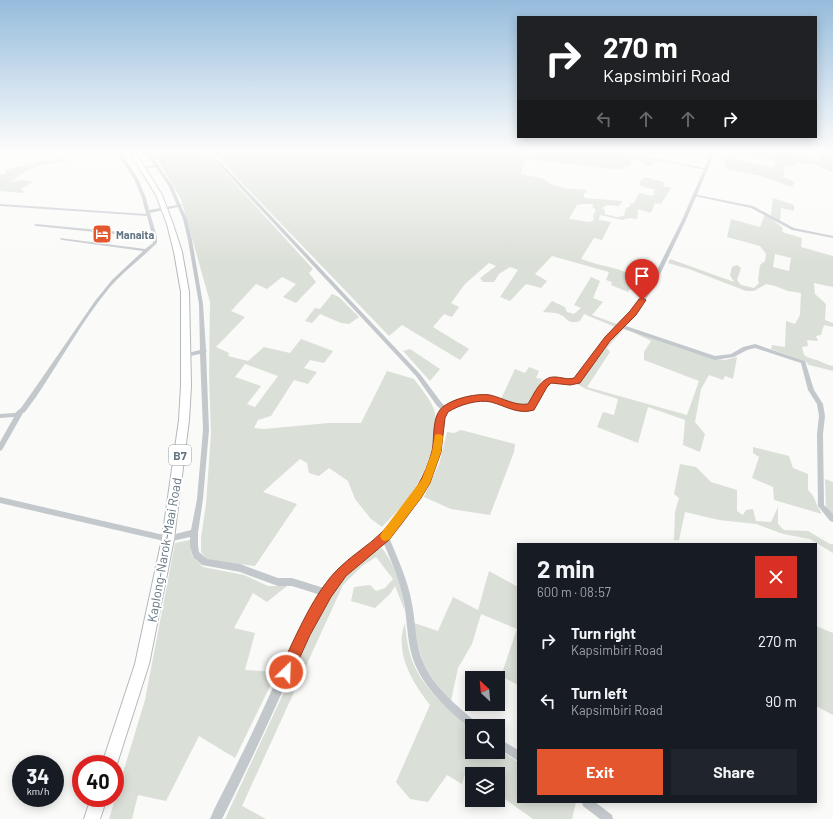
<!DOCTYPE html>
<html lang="en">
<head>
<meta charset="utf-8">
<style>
	body { margin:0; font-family:Barlow,sans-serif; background:#20242c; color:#f1f3f6; height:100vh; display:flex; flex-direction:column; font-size:15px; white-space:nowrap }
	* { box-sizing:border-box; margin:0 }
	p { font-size:13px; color:#9ea1a6 }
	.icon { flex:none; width:22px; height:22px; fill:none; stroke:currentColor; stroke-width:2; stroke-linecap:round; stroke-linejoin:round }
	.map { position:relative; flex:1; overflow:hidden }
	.details { position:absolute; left:517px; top:543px; width:300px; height:260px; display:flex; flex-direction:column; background:#171b24; border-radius:0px; box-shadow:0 2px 10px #0003 }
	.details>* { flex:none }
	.top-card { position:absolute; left:517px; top:16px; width:300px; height:122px; border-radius:0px; box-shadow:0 2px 10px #0003; background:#202124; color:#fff; overflow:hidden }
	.needle { width:26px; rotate:334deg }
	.controls { position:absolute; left:465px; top:671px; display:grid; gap:8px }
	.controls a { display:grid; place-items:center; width:40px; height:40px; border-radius:0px; background:#171b24; box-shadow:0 2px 10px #0003; font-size:20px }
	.speed { position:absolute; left:12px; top:755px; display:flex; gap:8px; font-size:20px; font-weight:700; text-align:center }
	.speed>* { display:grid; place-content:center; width:52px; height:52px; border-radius:50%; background:#171b24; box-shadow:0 2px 10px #0003; line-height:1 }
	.speed small { font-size:10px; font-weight:400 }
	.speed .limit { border:6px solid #d22; background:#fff; color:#111 }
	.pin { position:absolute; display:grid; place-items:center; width:34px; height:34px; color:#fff; margin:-41px -17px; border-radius:50% 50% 50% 0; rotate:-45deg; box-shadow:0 0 4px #0007 }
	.pin .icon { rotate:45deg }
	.me { position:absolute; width:44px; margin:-22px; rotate:24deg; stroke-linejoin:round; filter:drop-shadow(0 0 3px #0008) }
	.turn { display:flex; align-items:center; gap:14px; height:84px; padding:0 20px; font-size:18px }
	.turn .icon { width:52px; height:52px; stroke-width:2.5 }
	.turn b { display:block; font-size:28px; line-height:34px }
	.lanes { display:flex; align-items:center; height:38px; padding:0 20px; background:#0003; justify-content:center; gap:20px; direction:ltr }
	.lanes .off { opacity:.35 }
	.round { display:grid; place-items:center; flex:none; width:42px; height:42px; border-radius:0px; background:#20242c }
	.headline { display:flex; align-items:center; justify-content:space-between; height:68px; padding:0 20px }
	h1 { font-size:24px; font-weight:700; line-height:30px }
	.primary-button { display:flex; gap:8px; margin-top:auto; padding:8px 20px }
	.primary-button a { flex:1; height:46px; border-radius:0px; background:#e4572e; color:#fff; font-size:16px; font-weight:700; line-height:46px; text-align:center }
	.primary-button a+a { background:#20242c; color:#f1f3f6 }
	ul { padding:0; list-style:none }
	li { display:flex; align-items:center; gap:12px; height:60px; padding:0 20px }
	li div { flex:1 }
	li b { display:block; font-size:15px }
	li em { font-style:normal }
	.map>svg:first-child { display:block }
	.green { fill:#dadfd7; fill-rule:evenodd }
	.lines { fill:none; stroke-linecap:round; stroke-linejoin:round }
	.trunk-casing { stroke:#b4b9bd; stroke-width:2 }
	.minor { fill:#c3c8cc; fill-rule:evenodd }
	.tertiary { fill:#c3c8cc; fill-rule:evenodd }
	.trunk { fill:#fff; fill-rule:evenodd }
	.route { fill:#e4572e; stroke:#94391e }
	.slow { fill:#f59e0b }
	.labels { text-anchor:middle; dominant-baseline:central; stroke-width:4; stroke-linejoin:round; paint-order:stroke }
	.far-poi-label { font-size:11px; font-weight:bold; fill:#657683; stroke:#fff; text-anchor:start }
	.shield { fill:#fff; stroke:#939fa8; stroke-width:1 }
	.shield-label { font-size:12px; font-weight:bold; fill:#657683 }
	.street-label { font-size:13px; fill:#657683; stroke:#fff }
</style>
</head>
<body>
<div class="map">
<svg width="833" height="819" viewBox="0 0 833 819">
	<rect width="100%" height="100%" fill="#fafaf8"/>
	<!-- green -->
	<g class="green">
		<path d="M149,150H200L221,168L313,269L309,273L316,282L296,303L283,297L296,284L282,277L267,289L256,284L231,311L245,317L216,347L229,353L228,356L248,361L264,347L290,353L301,339L333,351L324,363L310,360L304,368L317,372L308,384L294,380L271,416L258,420L254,428L264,429L329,423H361L387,371L414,379C420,387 434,404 435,413C440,436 425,475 411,494C403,506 392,516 382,527L371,519L355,499L348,481L329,468L319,476L309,473L307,463L300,459L263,492L297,504L255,566L207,560L201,552V538L206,504L211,434L209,375L210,302L181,199L157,159ZM245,364L278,376L255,407L247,404L261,386L235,377Z"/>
		<path d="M212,150H606L657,160L652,166L644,165L641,161L632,159L630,166L623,167L622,170L525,159L521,174L545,179C552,189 576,189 587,190L583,196L585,198L623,201L619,206L607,205L602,208L605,210V214L617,217L624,216L626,208L631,206L629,204L634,203L639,193L653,196L655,190L641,186L639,183L644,177L664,182L663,186L671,188L661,204L655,203L651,213L638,209L637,219L630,218L622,220L600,215L599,220L611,222L602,240L594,238L581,259C594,264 607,266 620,270C630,274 639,281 649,281L647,288L642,294L630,289L628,292L611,285L612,282L606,280L609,272L552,256L535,274L547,281L541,288L526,284L510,301L500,297L518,270L510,267L499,274L494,282H483L480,278L496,266L489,263L465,284L451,303L459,307L452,317L444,314L433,327L469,349L460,360L402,325L389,336L240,181ZM582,204H594L592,207L596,210L593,215L594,220L590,222L569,219L577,205Z"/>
		<polygon points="725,150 794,150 795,154 818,161 823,155 833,157 832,170 833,173 812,163 809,165 797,162 796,166 785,165 783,177 795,182 792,187 761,176 726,169 724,163 725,158 729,156 740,160 774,168 775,163 772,160"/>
		<path d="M68,158V161L40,165L26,171L10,182L25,180L33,182L21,189L25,193L0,191V175L7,173L4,171C24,164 46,161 68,158Z"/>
		<polygon points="773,198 794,205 794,211 781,208 780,221 771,215"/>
		<path d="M765,214L783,228L782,232L802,238L801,247L833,256V287L814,283L815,294L826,304L825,320L833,323V327L824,325L821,335L816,336L818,341L807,340L808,346L802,347L804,355C809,358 812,359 817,360C823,362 827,365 833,366V371L809,365L805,361L771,349L772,345L785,347L786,321L795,324L800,315L801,293L788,291L775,286L766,284L754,291H746L689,269L668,263L670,259L734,282L730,275L732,267L737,265L741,268L737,280L741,285L754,288L759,283L758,280L760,265L765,261L766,254L760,246L727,237L731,219L760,227ZM775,254L791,258L789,271L773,267Z"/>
		<path d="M591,277L600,281L593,298L603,302L592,315L617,324L615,327L584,314L580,321C566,325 569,318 559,314C555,312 548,313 543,312L552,301L565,307L567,312L574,314L581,308L574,305Z"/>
		<polygon points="332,294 339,297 359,317 349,324 341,323 320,314 312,323 305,321 315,308 320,309"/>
		<polygon points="621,328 624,329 607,348 610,352 587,387 687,415 699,381 644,360 644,352 651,341 628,330 715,359 725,360 737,357 733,379 725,376 723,380 709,375 701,389 695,422 705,434 700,452 683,445 685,420 648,407 638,443 597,427 603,412 614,415 618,399 586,389 577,384"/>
		<polygon points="410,349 440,369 430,381 403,351"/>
		<polygon points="529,367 539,371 536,378 542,379 529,405 523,406 501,399 515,369 525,373"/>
		<polygon points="461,430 515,444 514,452 490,515 451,509 424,497 439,464 447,432 454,433"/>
		<path d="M753,447L789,456L793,468L808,474V490C816,497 816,506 822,514L774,500L773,487L752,478L759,457L753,453Z"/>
		<polygon points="680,464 696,467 711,482 737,490 737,511 743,515 746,510 753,509 756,521 771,522 778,507 778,524 784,530 808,531 830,544 833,544 833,553 810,539 783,534 756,524 719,520 685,512 679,540 674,540 675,512 679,498 674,494"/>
		<polygon points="825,479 833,482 833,517 826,508"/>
		<polygon points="190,540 192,556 203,567 244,575 268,586 287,586 267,602 253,593 234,628 255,633 245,670 277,672 235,758 199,736 166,801 138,795 132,819 109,819 145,700 175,543"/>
		<path d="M382,548C396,566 402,589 405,611L395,586L390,594L375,608L351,601L354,587L370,585L376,591L385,588L393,579L376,557L362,566L343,585L242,806L266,819H225L330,593C346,575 359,556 382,548Z"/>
		<path d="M489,571L518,587V685L501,676L517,629L481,614L472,644L458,668L451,701C426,673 419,660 414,623L438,631L453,597L478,610Z"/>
		<path d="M405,623C406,633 407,644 410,654C419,686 448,709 472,731V752H498V749L518,762V802H576L572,819H533L498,794V774H472V775L466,771L462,784L447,775L428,802L410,799L396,782L430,705C412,682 394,652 405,623Z"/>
		<polygon points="816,626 833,633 833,715 816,706"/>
	</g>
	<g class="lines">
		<!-- trunk casing -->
		<g class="trunk-casing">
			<g id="trunk">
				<polygon points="128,150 134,150 162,195 173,224 182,252 189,292 191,386 189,420 174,539 149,664 115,770 115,764 102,764 135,664 162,539 179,420 181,386 181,292 174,252 167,224 156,195"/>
				<polygon points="91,798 107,798 100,819 84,819"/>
			</g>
		</g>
		<!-- minor -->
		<g class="minor">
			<polygon points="0,150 25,150 23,151 0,152"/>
			<path d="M115,150H119L138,179L146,198L149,210L177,205L168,185L156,167L143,169L141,168L154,165L143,150H147L158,165H159V167L172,185L180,204L182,205L181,206L187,219L192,240L203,304L206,350L207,351L206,352L209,430L203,499L198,533V546L199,552L207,559L240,564L278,578H292L327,589L330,590L331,593L330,596L327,597L292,586H278L240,572L202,565L193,557L190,546V537L168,542L0,503V497L168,536L191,530L197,499L203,430L200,354L186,357L183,355L184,354L200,350L199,304L188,240L183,219L178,207L150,213L157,237V243C142,258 124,271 110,287C82,321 61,360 36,397L25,412L23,413L2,450L0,451V442L14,417L0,418V414L15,413L21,408L42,378L95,301L112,280L143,251L62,240L60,239V238L145,249L153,243V238L36,226L34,225L36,224L152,235L147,216L0,206V204L146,214L142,198L134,179Z"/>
			<polygon points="202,150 206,150 225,167 420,374 441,402 448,409 447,411 443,411 437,406 416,376 223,169"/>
			<polygon points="608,150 615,150 708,169 706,170"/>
			<polygon points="693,194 753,206 794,228 833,236 833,238 792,230 751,208 694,196 693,196"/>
			<polygon points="620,324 715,356 731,354 743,347 755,344 805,361 814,390 823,404 825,416 823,434 824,505 833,514 833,522 830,521 818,506 817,434 819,416 817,404 808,390 801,363 755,348 747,350 734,357 715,360 618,327 617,326"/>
			<path d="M385,534L388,535C397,557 408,580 412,604C416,624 415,646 424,664C435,688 457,706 477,723L479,726H472V730C465,725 459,719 453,714C435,697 417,677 411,652C407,636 407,619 404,603C400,580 390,558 381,537L382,535Z"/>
			<polygon points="498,738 518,750 518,761 498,748"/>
			<polygon points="582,802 595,802 612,815 613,819 600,819 583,806"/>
		</g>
		<!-- tertiary -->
		<path class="tertiary" d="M709,150H713L711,162L686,220L653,289L635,314L609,340L579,382L569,384L552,383C542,390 541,406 530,410C520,414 511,408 501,405C485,399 463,399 449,410C440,418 442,445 439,457C435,468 430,480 424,490C414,508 402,527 387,541C367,559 345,573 330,595C309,627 295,664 279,699C261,739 242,779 222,819H210C215,806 222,794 228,782C239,760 250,738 260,716C280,674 297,628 324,589C339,566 362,553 381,535C396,521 409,502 419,484C425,474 430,463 432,452C435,439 432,417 444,407C460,393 488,394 508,401C513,403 519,408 526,406C536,404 537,385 547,380C556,375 565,381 575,378L605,338L631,312L648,288L682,220L707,162Z"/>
		<!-- trunk -->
		<use href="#trunk" class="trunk"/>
	</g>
	<!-- sky -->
	<linearGradient id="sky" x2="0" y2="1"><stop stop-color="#96bcdc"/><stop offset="0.57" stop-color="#fdfdfc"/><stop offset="1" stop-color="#fdfdfc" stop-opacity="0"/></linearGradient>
	<rect width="833" height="265" fill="url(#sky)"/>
	<!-- route -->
	<path class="route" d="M642,298L646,300L636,315L610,341L580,383L570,385L551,383L547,387L534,410C518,415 506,406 491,402C478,399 459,405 448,412L445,418L441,452L430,483L421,498L389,540L346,576L331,597L310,635L291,677L286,679L281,677L280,672L281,667C296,636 314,592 339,568C352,555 368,546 381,533C394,520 408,500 418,485C424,475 429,462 432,451C435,438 431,415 444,406C455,398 477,393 490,395C503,398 515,406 528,404C534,394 541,376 555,377C561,377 567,380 574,378L605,337L630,311L639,299Z"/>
	<!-- slow -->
	<polygon class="slow" points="438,434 442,435 443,437 441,452 430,483 421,498 389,540 385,541 382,540 380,536 382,532 422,479 432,452 435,435"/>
	<!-- icons -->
	<defs>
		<g id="hotel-square" transform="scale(1)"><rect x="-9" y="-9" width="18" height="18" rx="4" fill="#e4572e" stroke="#fff"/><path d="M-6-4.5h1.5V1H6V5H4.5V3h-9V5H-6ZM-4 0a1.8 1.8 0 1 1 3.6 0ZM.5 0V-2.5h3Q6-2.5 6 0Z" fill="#fff"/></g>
	</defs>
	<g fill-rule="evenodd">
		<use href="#hotel-square" x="102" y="234"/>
	</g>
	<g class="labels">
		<!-- far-poi labels -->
		<g class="far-poi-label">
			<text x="116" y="234">Manaita</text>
		</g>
		<!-- shield labels -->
		<rect class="shield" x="169" y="445" width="22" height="20" rx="3"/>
		<g class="shield-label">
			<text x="180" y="455">B7</text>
		</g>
		<!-- street labels -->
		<g class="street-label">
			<text transform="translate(164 550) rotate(-80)">Kaplong-Narok-Maai Road</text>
		</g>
	</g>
</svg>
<div class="controls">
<a><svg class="needle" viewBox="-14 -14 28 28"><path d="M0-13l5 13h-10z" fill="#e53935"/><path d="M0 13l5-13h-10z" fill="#9ea1a6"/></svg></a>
<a><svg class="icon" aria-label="search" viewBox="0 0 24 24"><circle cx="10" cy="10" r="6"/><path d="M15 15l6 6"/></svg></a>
<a><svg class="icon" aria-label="layers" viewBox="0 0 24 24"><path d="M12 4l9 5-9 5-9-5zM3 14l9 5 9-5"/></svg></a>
</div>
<div class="speed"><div>34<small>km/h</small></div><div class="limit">40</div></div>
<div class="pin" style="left:642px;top:300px;background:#d93025"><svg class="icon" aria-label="arrive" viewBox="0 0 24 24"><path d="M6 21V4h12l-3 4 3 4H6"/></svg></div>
<svg class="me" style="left:286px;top:672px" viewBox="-20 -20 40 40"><circle r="17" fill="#e4572e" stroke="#fff" stroke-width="3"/><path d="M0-11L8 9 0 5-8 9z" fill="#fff"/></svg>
<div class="top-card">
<div class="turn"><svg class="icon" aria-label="right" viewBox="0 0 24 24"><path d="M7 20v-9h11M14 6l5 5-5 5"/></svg><div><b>270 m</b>Kapsimbiri Road</div></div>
<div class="lanes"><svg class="icon off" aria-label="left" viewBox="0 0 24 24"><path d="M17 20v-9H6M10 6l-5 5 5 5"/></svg><svg class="icon off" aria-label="ahead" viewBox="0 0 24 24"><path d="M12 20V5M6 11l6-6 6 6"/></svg><svg class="icon off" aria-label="ahead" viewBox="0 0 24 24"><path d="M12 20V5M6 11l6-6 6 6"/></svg><svg class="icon" aria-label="right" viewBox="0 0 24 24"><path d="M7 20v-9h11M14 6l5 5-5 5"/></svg></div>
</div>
<section class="details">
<div class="headline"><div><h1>2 min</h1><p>600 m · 08:57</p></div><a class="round" style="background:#d93025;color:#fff"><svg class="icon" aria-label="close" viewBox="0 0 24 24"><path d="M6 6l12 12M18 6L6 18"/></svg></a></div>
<ul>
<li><svg class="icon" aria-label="right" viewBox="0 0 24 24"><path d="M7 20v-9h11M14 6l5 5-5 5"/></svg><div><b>Turn right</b><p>Kapsimbiri Road</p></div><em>270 m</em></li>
<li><svg class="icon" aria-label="left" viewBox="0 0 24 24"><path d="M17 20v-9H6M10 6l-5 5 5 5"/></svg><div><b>Turn left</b><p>Kapsimbiri Road</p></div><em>90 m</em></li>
</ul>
<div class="primary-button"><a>Exit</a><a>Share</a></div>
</section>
</div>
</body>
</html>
